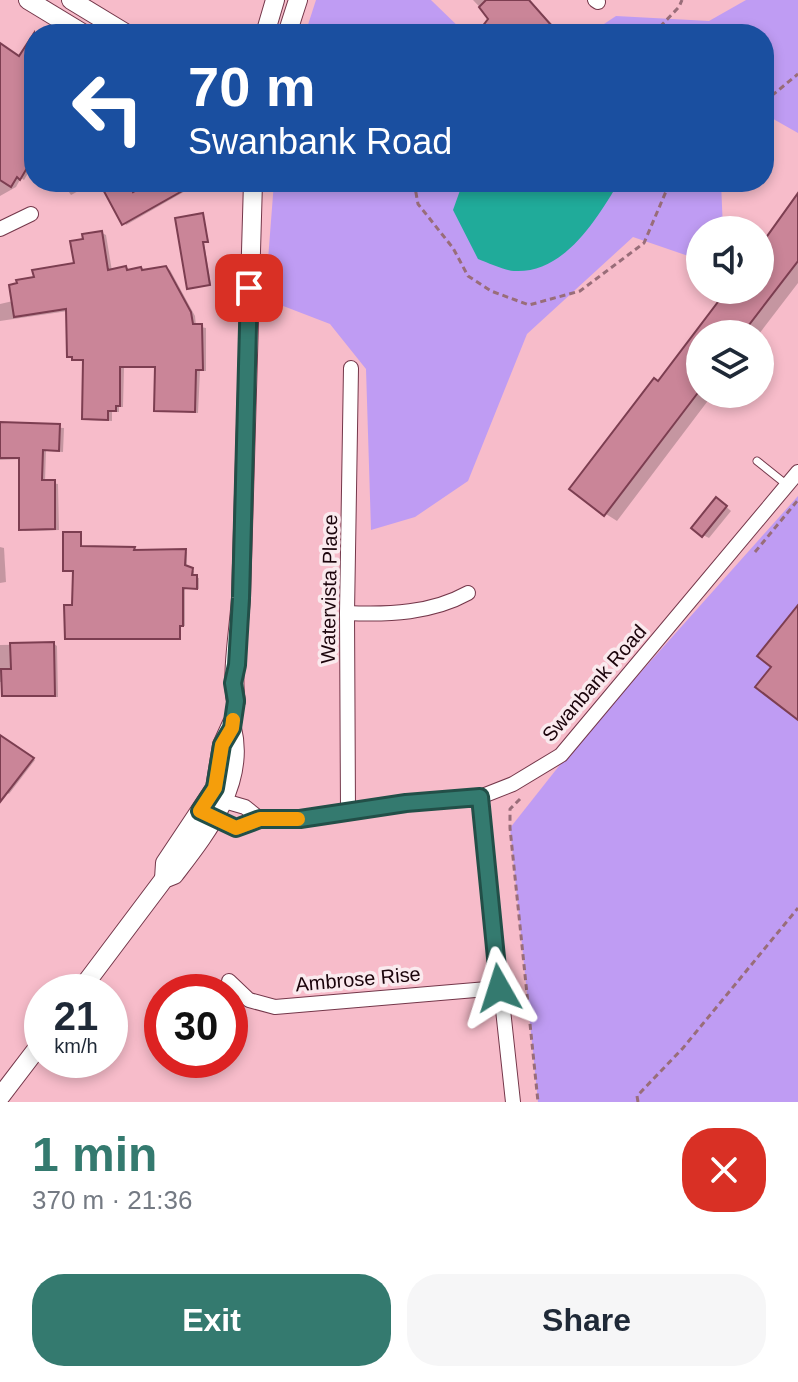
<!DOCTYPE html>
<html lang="en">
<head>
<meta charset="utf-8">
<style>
	body { margin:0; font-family:Arial,sans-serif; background:#f6f6f7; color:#1f2937; height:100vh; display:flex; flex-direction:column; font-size:30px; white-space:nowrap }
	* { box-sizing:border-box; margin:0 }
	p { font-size:26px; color:#747a83 }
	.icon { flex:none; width:44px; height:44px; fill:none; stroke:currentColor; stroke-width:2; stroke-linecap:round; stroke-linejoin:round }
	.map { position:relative; height:1102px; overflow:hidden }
	.sheet { display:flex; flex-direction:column; background:#fff; flex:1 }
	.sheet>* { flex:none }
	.guide { position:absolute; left:24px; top:24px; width:750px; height:168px; border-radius:32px; box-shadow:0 4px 12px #0003; background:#1a4fa0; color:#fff; overflow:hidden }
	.controls { position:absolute; left:686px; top:216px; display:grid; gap:16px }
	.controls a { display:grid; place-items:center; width:88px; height:88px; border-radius:50%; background:#fff; box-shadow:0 4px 12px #0003; font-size:40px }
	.speed { position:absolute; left:24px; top:974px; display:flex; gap:16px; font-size:40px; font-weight:700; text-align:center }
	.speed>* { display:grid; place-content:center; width:104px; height:104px; border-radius:50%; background:#fff; box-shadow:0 4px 12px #0003; line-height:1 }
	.speed small { font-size:20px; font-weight:400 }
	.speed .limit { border:12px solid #d22; background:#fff; color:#111 }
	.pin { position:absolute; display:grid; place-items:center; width:68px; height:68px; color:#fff; margin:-34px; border-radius:16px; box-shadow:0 4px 12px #0006 }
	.me { position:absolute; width:88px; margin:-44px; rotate:354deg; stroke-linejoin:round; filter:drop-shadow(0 0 6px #0008) }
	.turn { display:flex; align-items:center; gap:28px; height:168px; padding:0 32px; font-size:36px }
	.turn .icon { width:104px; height:104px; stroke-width:2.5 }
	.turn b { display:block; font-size:56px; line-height:68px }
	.round { display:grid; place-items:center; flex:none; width:84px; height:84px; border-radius:32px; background:#f6f6f7 }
	.summary { display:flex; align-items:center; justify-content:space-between; height:136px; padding:0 32px }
	h1 { font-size:48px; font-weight:700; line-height:60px; color:#347a6f }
	.cta { display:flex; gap:16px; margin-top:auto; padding:16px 32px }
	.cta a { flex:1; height:92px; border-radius:32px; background:#347a6f; color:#fff; font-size:32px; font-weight:700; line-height:92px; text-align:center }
	.cta a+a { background:#f6f6f7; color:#1f2937 }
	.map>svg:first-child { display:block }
	.green { fill:#bf9cf3 }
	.water { fill:#20ab9a }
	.shadow { fill:#0003 }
	.building { fill:#ca8598; stroke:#7c3e51; stroke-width:2 }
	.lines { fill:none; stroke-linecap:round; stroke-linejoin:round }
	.service-casing { stroke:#74374a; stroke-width:9 }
	.minor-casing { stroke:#74374a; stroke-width:16 }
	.tertiary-casing { stroke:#74374a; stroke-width:20 }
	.path { stroke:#996d79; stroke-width:3; stroke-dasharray:6 4; stroke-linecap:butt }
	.service { stroke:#fff; stroke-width:7 }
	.minor { stroke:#fff; stroke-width:14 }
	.tertiary { stroke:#fff; stroke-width:18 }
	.route-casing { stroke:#224f48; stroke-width:20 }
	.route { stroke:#347a6f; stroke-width:14 }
	.slow { stroke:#f59e0b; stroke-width:14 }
	.labels { text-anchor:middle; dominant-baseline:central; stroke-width:7; stroke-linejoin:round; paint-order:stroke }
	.street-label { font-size:20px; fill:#1b040b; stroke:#faeaee }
</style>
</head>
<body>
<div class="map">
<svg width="798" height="1102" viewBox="0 0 798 1102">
	<rect width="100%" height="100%" fill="#f7bcca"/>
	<!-- green -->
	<g class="green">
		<polygon points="316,0 431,0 466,34 305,34"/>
		<polygon points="746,0 798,0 798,133 768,116 764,118 764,34 589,34 616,16 709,21"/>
		<polygon points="274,182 721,182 723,230 700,230 700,260 633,237 527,334 468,481 415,517 371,530 366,369 330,324 265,299"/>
		<polygon points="798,496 798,1102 538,1102 510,828 574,747"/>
	</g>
	<!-- water -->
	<path class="water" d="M463,182H619C597,219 564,274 514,271C503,270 489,263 478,259L453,210Z"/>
	<!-- shadow -->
	<g class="shadow">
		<polygon points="473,0 528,0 562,34 492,34 491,19"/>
		<polygon points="0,44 21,58 34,50 34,163 24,180 21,178 16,187 0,196"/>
		<polygon points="62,182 95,182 71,195"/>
		<polygon points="101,182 201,182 126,225"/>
		<polygon points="798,196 798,283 759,334 700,334 700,394 713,394 617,521 606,514 572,489 659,383 728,290 760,290 760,247"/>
		<polygon points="202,215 209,242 204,243 211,285 191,288 189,287"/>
		<polygon points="102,233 106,235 112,271 126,268 131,271 166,268 170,270 195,316 196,326 206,328 206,371 200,371 198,413 156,410 157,368 124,368 123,407 119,407 119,412 112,412 112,421 88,420 84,418 85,361 78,361 69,356 68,311 0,321 0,304 13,301 36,279 76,265 86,241"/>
		<polygon points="0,424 64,428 63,452 46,451 45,482 58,484 59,530 25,531 21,529 21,459 0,460"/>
		<polygon points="722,503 731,511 709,538 703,535"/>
		<polygon points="80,534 82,548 187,552 187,568 194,571 194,577 199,578 199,589 185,588 185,626 181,626 181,639 67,638 74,607 75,571 67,571"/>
		<polygon points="0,547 4,548 6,582 0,583"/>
		<polygon points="54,644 57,646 58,697 7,696 4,682 0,682 0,645"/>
		<polygon points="0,739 35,760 9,794 0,787"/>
	</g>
	<!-- building -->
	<g class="building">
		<polygon points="486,0 529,0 559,34 489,34 482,27 488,19 479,7"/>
		<polygon points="34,33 34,156 20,180 17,177 11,187 0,180 0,43 19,56"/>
		<polygon points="99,182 128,182 133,192 151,182 198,182 122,225"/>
		<polygon points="798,193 798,261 742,334 700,334 700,390 604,516 569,489 654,378 658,381 727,290 760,290 760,246"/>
		<polygon points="203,213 208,242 203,242 210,285 187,289 175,218"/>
		<polygon points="102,231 108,270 126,266 127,270 141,267 142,270 166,266 191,312 193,324 202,324 203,370 196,370 195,412 154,411 155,367 120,367 120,406 116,406 116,411 108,411 108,420 82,419 83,360 72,360 72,357 67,357 66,309 14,317 9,285 17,283 16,280 34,277 32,270 74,263 70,241 83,239 82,234"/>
		<polygon points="0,422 60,424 59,451 43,450 42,480 55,480 55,529 19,530 19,458 0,458"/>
		<polygon points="716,497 727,506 702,537 691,528"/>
		<polygon points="63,532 81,532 81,546 135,547 134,550 186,549 185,565 193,568 192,575 197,575 197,589 183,588 183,626 180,626 180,639 65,639 64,605 72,605 73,571 63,571"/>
		<polygon points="798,605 798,720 755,687 771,667 757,656"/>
		<polygon points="54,642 55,696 2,696 1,669 11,669 10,643"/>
		<polygon points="0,735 34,758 0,802"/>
	</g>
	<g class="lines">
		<!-- service casing -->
		<g class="service-casing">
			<polyline id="service" points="757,461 787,485"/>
		</g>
		<!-- minor casing -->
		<g class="minor-casing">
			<g id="minor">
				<polyline points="595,0 598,2"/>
				<polyline points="0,229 31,214"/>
				<path d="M347,613C389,615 432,613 468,593"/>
				<polyline points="480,797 513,1102"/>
				<polyline points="214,798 245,807 260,819"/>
				<polyline points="348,811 347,613 351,368"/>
				<polyline points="207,815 236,828 260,819 300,819 406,803 480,797 513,784 561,755 798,472"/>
				<polyline points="229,981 249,1000 275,1007 499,988"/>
			</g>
		</g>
		<!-- tertiary casing -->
		<g class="tertiary-casing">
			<g id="tertiary">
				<polyline points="28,0 84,34"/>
				<polyline points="71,0 127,34"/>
				<polyline points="265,34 275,0"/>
				<polyline points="287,34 298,0"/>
				<path d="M236,701C231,673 239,629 241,598L253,182"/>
				<polyline points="164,879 165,863 215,788 222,745 232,723"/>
				<path d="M79,992L164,879L174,875C206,833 246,784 232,728"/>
				<polyline points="0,1097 42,1042"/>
			</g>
		</g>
		<!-- path -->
		<g class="path">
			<polyline points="653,34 679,7 682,0"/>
			<polyline points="764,102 798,74"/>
			<polyline points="414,182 418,204 453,248 468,276 491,291 529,305 580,291 644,243 670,182"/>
			<polyline points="755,552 798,500"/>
			<polyline points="520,799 510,809 510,828 538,1102"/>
			<polyline points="638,1102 637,1096 683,1048 798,908"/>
		</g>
		<!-- service -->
		<use href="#service" class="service"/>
		<!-- minor -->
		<use href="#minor" class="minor"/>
		<!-- tertiary -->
		<use href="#tertiary" class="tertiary"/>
	</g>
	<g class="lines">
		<!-- route casing -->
		<g class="route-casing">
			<polyline id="route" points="249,288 241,598 237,665 233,683 236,701 232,728 222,745 215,788 200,811 236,828 260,819 300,819 406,803 480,797 499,988"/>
		</g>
		<!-- route -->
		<use href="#route" class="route"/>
		<!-- slow -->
		<polyline class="slow" points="233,720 232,728 222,745 215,788 200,811 236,828 260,819 298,819"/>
	</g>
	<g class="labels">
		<!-- street labels -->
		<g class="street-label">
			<text transform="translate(329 589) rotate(-89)">Watervista Place</text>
			<text transform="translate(594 683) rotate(-49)">Swanbank Road</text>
			<text transform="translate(358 979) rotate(-5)">Ambrose Rise</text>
		</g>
	</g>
</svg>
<div class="controls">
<a><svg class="icon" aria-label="sound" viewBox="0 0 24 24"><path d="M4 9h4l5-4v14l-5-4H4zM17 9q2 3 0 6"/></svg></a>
<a><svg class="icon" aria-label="layers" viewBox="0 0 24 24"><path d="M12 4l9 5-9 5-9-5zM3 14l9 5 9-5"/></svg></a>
</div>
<div class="speed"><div>21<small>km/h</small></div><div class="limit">30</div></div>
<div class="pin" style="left:249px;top:288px;background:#d93025"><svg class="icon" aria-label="arrive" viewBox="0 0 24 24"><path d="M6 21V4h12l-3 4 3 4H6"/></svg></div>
<svg class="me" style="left:499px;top:988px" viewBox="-20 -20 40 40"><path d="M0-17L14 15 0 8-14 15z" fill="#347a6f" stroke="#fff" stroke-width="4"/></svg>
<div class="guide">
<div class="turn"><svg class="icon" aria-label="left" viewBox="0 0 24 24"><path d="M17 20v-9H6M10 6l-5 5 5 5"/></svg><div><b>70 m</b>Swanbank Road</div></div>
</div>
</div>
<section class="sheet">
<div class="summary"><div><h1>1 min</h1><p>370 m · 21:36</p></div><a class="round" style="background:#d93025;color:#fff"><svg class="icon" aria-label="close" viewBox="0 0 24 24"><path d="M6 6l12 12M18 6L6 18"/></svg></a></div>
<div class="cta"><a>Exit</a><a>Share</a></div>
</section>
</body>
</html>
